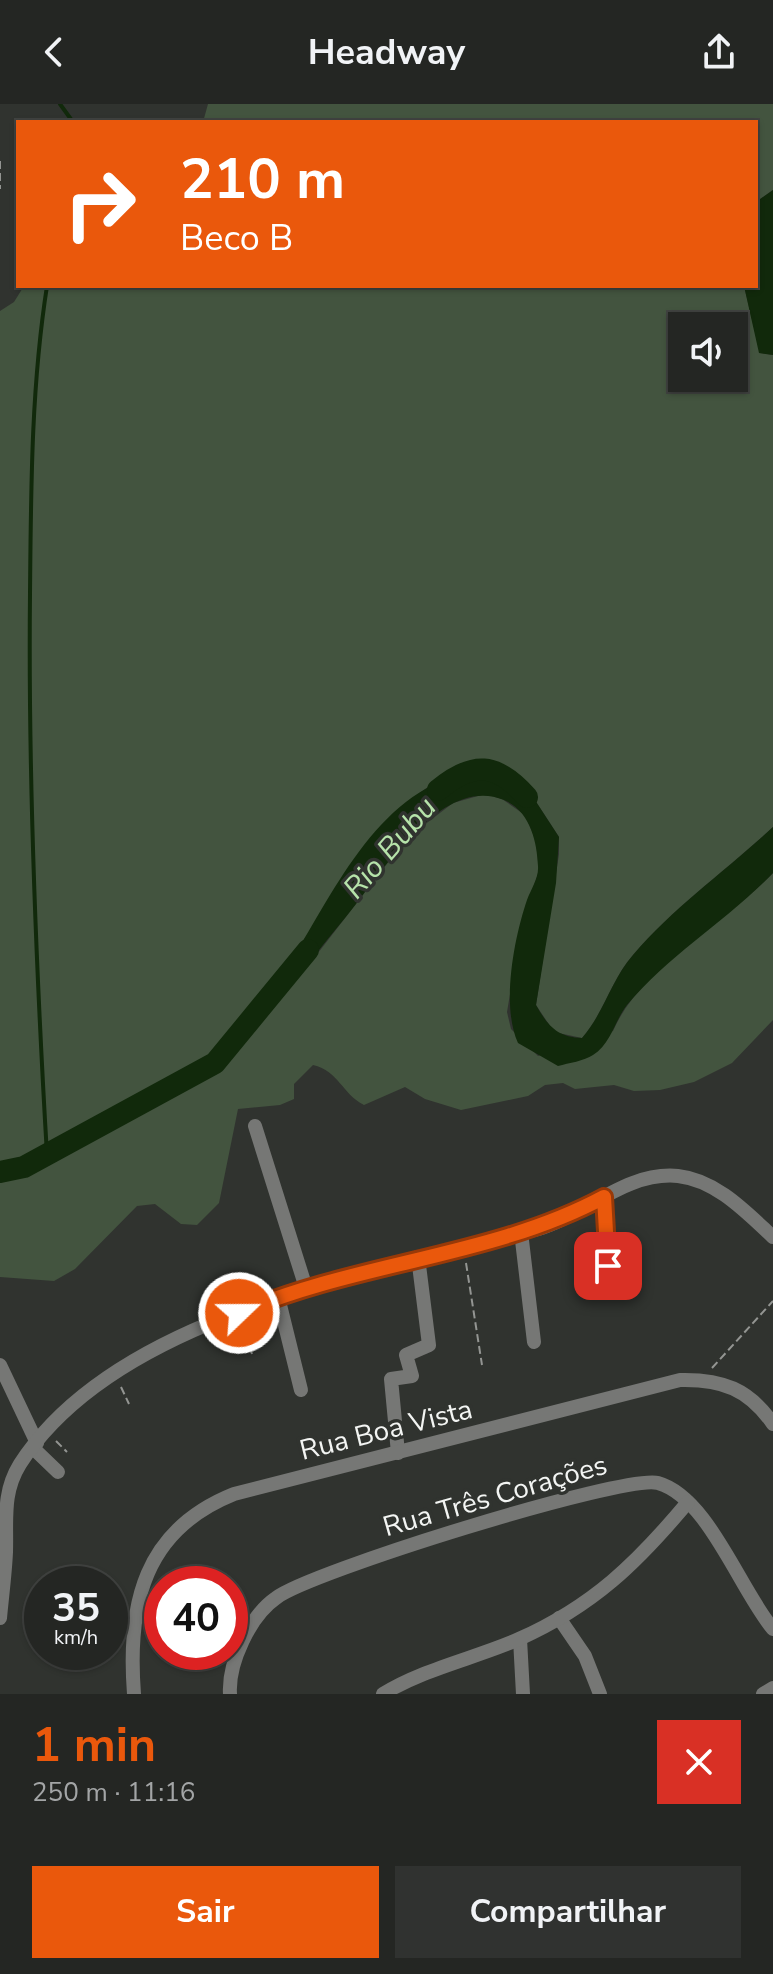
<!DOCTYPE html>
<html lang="pt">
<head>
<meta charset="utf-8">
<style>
	body { margin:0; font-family:"Nunito Sans",sans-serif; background:#303230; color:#f1f3f6; height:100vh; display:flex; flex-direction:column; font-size:30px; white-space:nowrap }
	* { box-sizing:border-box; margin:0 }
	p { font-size:26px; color:#a3a5a6 }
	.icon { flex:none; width:44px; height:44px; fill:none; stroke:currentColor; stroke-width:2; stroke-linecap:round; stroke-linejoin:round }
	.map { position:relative; height:1590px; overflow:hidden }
	.panel { display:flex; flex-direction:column; background:#242623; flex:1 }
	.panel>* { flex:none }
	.hud { position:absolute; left:16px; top:16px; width:742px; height:168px; border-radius:0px; box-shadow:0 2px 6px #0004,0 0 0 2px #414341; background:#ea580c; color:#fff; overflow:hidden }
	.tools { position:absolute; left:668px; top:208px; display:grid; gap:16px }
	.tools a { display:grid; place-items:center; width:80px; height:80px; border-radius:0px; background:#242623; box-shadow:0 2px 6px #0004,0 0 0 2px #414341; font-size:40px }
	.speed { position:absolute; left:24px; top:1462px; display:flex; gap:16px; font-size:40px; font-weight:700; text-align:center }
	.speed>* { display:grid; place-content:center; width:104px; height:104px; border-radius:50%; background:#242623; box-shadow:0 2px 6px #0004,0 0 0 2px #414341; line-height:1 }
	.speed small { font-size:20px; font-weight:400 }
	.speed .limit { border:12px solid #d22; background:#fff; color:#111 }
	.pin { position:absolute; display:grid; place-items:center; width:68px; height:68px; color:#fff; margin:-34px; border-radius:16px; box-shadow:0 4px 12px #0006 }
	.me { position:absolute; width:88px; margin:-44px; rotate:68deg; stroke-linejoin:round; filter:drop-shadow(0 0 6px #0008) }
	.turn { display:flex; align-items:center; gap:28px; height:168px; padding:0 32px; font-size:36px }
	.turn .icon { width:104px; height:104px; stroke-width:2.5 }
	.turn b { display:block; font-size:56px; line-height:68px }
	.round { display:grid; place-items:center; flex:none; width:84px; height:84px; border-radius:0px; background:#303230 }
	.summary { display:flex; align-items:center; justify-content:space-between; height:136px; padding:0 32px }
	h1 { font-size:48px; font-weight:700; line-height:60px; color:#ea580c }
	.cta { display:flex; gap:16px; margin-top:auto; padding:16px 32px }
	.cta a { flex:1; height:92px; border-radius:0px; background:#ea580c; color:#fff; font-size:32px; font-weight:700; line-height:92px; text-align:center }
	.cta a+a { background:#303230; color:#f1f3f6 }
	header { display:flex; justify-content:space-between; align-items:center; height:104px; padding:0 32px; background:#242623; font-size:36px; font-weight:700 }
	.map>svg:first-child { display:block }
	.green { fill:#43543f; fill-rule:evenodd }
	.water { fill:#11290b }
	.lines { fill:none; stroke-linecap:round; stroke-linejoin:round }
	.stream { stroke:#11290b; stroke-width:4 }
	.river { stroke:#11290b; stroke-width:22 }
	.path { stroke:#939592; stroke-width:2; stroke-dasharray:8 4; stroke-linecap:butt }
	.minor { stroke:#767775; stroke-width:14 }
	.route-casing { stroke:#983908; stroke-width:20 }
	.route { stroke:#ea580c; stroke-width:14 }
	.labels { text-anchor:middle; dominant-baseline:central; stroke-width:7; stroke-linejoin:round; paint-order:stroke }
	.street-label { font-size:28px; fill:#f3f5f3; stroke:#30332f }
	.water-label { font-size:30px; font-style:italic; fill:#b6e3aa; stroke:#30332f }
</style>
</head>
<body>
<header><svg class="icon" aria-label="back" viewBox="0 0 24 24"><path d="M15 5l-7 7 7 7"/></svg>Headway<svg class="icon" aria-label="share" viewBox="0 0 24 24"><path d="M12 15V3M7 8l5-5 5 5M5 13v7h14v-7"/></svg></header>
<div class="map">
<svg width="773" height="1590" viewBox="0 0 773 1590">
	<rect width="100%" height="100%" fill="#30332f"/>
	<!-- green -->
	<g class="green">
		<polygon points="208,0 773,0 773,86 756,98 756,18 203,18"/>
		<path d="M24,182H744L760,249L773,251V723C727,766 675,802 633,851C611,876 604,909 582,934L554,928L536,901L559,750V733L531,690L436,677L421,688L305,834L291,857V867L301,869L311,858L407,734L453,699L485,690L502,695L525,711L536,737L539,767L523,812L507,908L511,925L538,952L613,927C640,864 725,819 773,769V916L732,959L694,978L660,986L634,987L614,981L575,985L563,979L545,981L528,992L461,1006L425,995L405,983L364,1001C342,990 339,967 313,961L294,980V995L280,1001L238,1005L219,1099L197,1121L181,1120L155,1100L137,1102L75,1165L54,1177L0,1173V207L14,198ZM682,222H734V274H682Z"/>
	</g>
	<!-- water -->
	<g class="water">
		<polygon points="773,86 773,251 759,249 744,182 756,182 756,98"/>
		<path d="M475,667L507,674L531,690L559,733L556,779L536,901C548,922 557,933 582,934C604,909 611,876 633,851C675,802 727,766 773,723V769C728,816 670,850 627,901C615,916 611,940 593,951C584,957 569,959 558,962L518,939C501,902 514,834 527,796C531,785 539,774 538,762C537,737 530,707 504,696C445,671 386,761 356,800C341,820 325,837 311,857L301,869L291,868V857C337,783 380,683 475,667Z"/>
	</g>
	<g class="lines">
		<!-- stream -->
		<g class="stream">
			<polyline points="60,0 73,18"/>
			<path d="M47,182C31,284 31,387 30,490C28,677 36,864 47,1051"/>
		</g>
		<!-- river -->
		<g class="river">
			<path d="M438,686C473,657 496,658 527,693"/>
			<polyline points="0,1068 24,1063 215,959 308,846"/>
		</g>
		<!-- path -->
		<g class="path">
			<polyline points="0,57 0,85"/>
			<polyline points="466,1159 482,1261"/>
			<polyline points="243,1220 252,1250"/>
			<polyline points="712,1264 773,1197"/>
			<polyline points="121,1283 129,1300"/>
			<polyline points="56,1337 67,1348"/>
		</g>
		<!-- minor -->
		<g class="minor">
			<polyline points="255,1022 306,1184"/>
			<polyline points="604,1093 610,1183"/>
			<polyline points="521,1128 534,1238"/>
			<polyline points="278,1193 301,1286"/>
			<polyline points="0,1261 37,1339"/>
			<polyline points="33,1344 58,1368"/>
			<polyline points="398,1349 391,1275 412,1272 406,1251 429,1241 418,1153"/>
			<path d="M0,1514C2,1492 5,1470 6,1448C7,1416 2,1389 20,1360C118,1208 376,1169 538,1125C585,1111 626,1067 678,1072C716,1076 746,1108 773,1133"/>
			<polyline points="559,1514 585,1552 600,1590"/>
			<polyline points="520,1535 523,1590"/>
			<path d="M134,1590C127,1500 144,1426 234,1390L680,1276C722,1275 749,1285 773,1320"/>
			<path d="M230,1590C228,1559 250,1512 276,1494C309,1468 624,1370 658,1379C708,1393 740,1486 773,1525"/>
			<path d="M383,1590C423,1565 476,1554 519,1535C593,1502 637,1459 688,1398"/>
			<polyline points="763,1590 773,1584"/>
		</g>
	</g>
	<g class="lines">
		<!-- route casing -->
		<g class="route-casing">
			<path id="route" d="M239,1209C356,1158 493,1153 604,1093L608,1162"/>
		</g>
		<!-- route -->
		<use href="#route" class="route"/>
	</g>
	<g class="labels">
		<!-- street labels -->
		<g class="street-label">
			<text transform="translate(386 1326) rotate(-14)">Rua Boa Vista</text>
			<text transform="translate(495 1392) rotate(-16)">Rua Três Corações</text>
		</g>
		<!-- water labels -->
		<g class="water-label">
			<text transform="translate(390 744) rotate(-49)">Rio Bubu</text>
		</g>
	</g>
</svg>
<div class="tools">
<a><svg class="icon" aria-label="sound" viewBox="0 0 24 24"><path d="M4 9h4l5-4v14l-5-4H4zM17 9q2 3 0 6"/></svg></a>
</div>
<div class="speed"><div>35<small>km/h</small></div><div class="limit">40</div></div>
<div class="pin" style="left:608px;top:1162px;background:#d93025"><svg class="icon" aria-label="arrive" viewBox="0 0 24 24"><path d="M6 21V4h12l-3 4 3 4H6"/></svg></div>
<svg class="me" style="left:239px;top:1209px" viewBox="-20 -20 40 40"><circle r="17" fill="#ea580c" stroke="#fff" stroke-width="3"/><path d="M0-11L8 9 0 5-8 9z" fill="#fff"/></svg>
<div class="hud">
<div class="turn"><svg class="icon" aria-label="right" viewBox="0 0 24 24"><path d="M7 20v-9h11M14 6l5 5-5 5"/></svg><div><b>210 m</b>Beco B</div></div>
</div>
</div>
<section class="panel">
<div class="summary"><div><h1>1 min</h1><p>250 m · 11:16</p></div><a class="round" style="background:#d93025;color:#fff"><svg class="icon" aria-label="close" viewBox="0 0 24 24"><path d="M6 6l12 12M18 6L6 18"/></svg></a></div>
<div class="cta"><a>Sair</a><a>Compartilhar</a></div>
</section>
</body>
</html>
